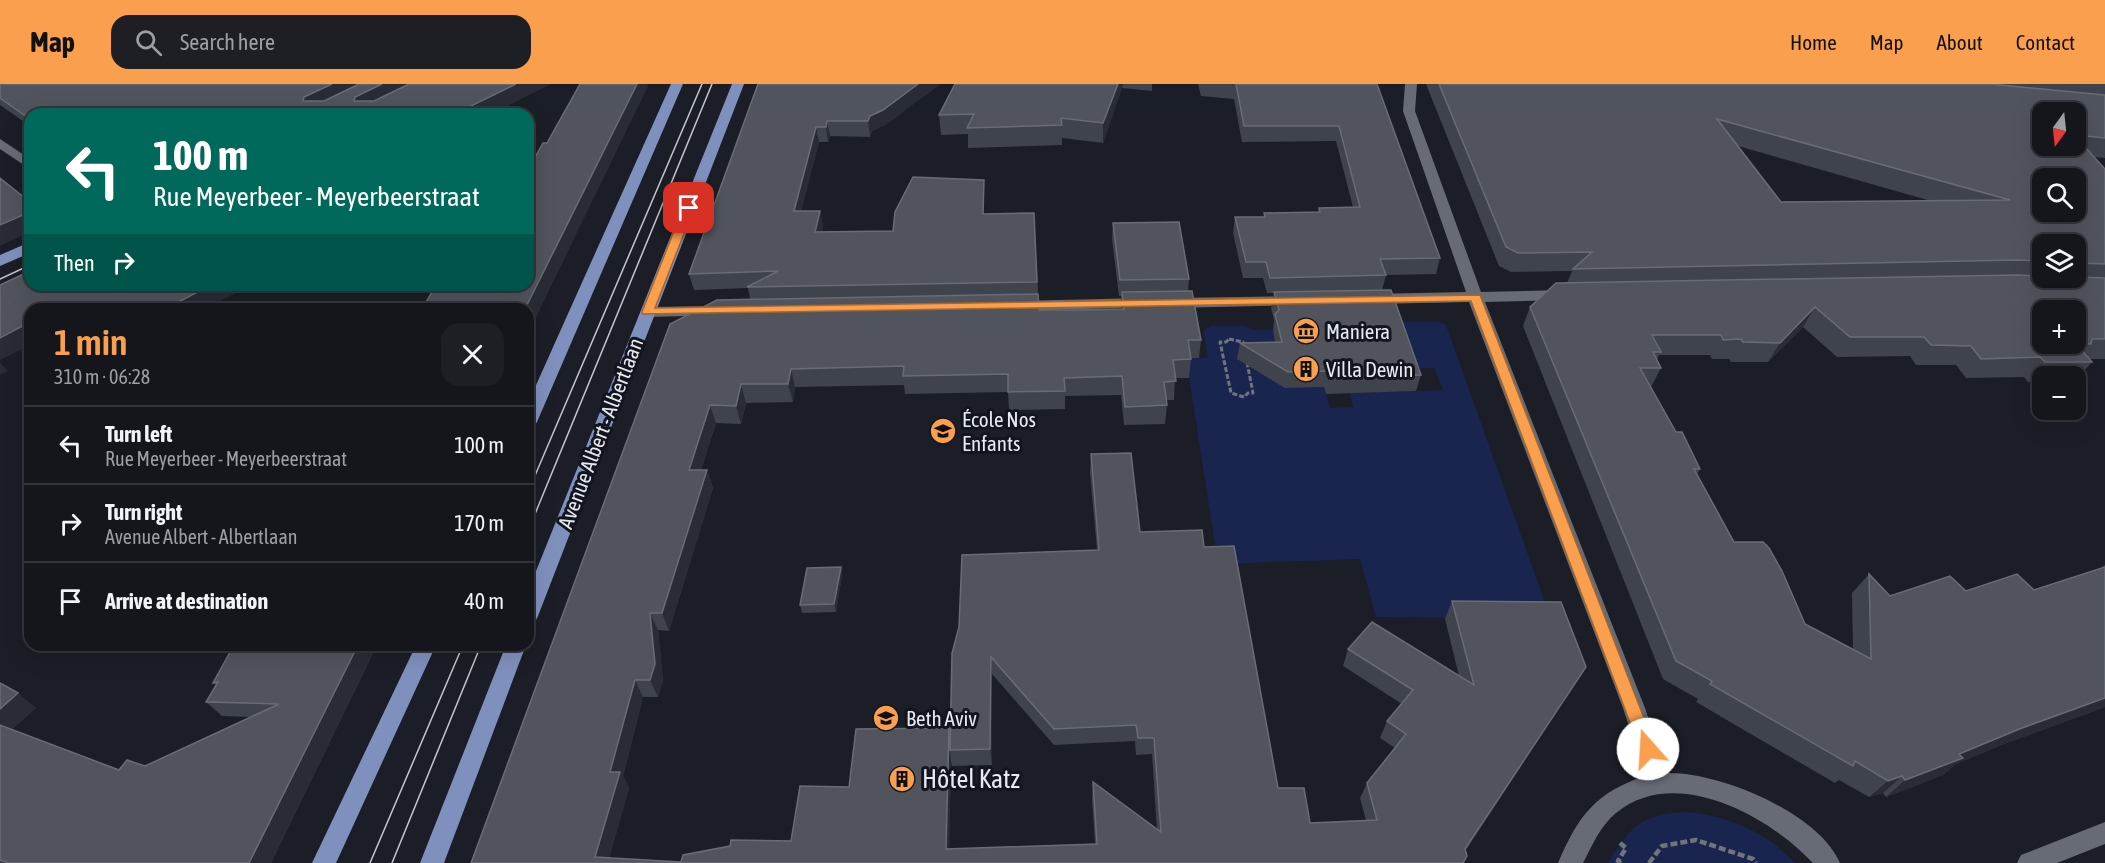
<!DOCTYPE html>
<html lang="en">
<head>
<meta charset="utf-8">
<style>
	body { margin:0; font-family:"Asap Condensed",sans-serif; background:#1d1f25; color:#f1f3f6; height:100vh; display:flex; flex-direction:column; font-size:22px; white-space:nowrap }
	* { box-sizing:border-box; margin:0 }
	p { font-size:20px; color:#9d9fa3 }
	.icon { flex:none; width:33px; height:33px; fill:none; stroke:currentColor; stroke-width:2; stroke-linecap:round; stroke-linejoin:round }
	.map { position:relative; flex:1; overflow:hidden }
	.details { position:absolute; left:24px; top:219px; width:510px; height:348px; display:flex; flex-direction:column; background:#14161c; border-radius:18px; box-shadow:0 6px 24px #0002,0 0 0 2px #33353b }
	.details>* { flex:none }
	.top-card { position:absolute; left:24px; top:24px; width:510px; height:183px; border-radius:18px; box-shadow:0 6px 24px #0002,0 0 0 2px #33353b; background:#00695c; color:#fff; overflow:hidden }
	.needle { width:39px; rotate:195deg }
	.controls { position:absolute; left:2032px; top:18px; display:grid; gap:12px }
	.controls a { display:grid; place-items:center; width:54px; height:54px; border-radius:12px; background:#14161c; box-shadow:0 6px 24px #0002,0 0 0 2px #33353b; font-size:30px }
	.pin { position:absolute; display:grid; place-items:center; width:51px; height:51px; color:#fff; margin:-26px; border-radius:12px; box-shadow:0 3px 9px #0006 }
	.me { position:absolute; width:66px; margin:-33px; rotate:341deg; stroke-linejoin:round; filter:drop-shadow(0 0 4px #0008) }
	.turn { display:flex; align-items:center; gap:21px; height:126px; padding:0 30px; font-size:27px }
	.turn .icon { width:78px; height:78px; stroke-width:2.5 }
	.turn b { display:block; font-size:42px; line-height:51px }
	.then { display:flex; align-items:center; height:57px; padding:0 30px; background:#0003; gap:12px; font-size:22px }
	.round { display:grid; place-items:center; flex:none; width:63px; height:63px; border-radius:18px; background:#1d1f25 }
	.overview { display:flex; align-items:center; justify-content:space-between; height:102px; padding:0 30px }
	h1 { font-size:36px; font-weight:600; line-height:45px; color:#fa9f4e }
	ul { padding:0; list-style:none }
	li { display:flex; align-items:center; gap:18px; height:78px; padding:0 30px; border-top:2px solid #33353b }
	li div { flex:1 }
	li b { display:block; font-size:22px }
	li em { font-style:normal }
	header { display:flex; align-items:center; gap:36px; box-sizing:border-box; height:84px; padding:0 30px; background:#fa9f4e; color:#111 }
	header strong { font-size:28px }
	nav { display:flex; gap:33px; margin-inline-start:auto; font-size:21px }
	.search { width:420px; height:54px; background:#1d1f25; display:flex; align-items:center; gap:15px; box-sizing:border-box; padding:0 21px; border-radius:18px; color:#9d9fa3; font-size:22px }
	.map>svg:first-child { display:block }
	.green { fill:#19244f }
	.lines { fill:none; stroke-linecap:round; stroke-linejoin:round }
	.path-far1 { stroke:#71747b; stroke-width:3; stroke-dasharray:5 2; stroke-linecap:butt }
	.path { stroke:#71747b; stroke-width:4.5; stroke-dasharray:7 3; stroke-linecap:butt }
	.minor { fill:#676b75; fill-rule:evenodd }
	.major { fill:#8090be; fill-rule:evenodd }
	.tram { stroke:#c3c6cc; stroke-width:1.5 }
	.wall { fill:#3f434b; fill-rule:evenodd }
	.shaded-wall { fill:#292c35 }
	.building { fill:#51545d; stroke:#686c74; stroke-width:1.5; fill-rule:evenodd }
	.route { fill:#fa9f4e; stroke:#a26733; stroke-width:1.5 }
	.labels { text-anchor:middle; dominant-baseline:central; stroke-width:6; stroke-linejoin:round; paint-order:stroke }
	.poi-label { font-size:21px; fill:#e6e9ef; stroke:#12151d; text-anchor:start }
	.street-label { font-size:21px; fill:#e6e9ef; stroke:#12151d }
	.near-poi-label { font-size:26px; fill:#e6e9ef; stroke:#12151d; text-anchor:start }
</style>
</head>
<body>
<header>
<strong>Map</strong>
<div class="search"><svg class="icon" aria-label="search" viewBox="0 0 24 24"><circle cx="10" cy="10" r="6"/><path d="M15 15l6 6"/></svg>Search here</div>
<nav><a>Home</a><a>Map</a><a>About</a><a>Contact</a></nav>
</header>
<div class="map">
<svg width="2105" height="779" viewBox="0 0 2105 779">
	<rect width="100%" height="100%" fill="#1b1e26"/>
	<!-- green -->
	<g class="green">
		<polygon points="1393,238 1440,238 1446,241 1551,535 1376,533 1360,475 1218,480 1186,274 1208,274 1203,247 1210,242 1245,242 1253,246 1273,246 1285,304 1324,303 1330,324 1353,323 1350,309 1443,306 1434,284 1409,285"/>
		<path d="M1685,728C1725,730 1768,749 1795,779H1608C1629,743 1642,730 1685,728Z"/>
	</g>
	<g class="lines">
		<!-- path-far1 -->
		<polygon class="path-far1" points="1229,255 1243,258 1253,309 1248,309 1244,313 1231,309 1220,258 1226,258"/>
		<!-- path -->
		<g class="path">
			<polyline points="1620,759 1626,764 1618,777 1621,779"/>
			<polyline points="1649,779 1662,762 1696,756 1753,775 1756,779"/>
		</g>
		<!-- minor -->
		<g class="minor">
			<path d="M1405,0H1417L1415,27L1481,208L1566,206L1574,211L1566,216L1485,218L1645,624L1667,689C1719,688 1818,728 1840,779H1813C1769,732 1675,680 1616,729C1600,742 1592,762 1583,779H1558C1578,732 1596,708 1645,692L1623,624L1469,218L1372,220L1364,215L1372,210L1466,208L1403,27Z"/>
			<polygon points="0,55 30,75 30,85 0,65"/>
			<polygon points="1296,212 1304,217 1302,221 1171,224 1163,219 1171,214"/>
			<polygon points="1143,214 1151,219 1149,223 1015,227 1007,222 1015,217"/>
			<polygon points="717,222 723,223 725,227 723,231 648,233 640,228 648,223"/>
			<polygon points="2105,738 2105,760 2057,779 2017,779 2021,771"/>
		</g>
		<!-- major -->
		<g class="major">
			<polygon points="671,0 683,0 537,338 534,342 528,344 528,319"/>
			<polygon points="732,0 744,0 538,532 535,538 528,540 528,507"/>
			<polygon points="30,158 30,169 0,182 0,171"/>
			<polygon points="416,561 436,561 336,779 312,779"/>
			<polygon points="506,561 526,561 444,779 420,779"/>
		</g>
		<!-- tram -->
		<g class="tram">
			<polyline points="0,195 30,181"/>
			<polyline points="528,408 702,0"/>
			<polyline points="528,447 712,0"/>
			<polyline points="370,779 463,561"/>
			<polyline points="392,779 481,561"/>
		</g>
	</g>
	<!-- wall -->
	<g class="wall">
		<polygon points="0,0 550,0 491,30 30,30 30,42 0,21"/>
		<path d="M758,0H940L885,41L872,47L870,53L830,52L828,58H819L801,127H820L823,143L822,148L893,147L895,128L913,93L984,96V130L1034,129L1039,226L1121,225V212H1119L1112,155L1113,139L1179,138L1189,195L1188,207H1192L1201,256L1199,274H1191L1189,294H1175L1174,316H1166L1167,321L1165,340L1124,341L1121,311L1065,312V325L1009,326L1008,308L905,310L904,301L795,303L793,318L746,319L741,340L716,339L701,386H707L713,404L669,547L658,546L663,597L658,613H643L623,692L629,704L609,774L681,778L683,771L730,762L731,756L791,757L800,702L849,703L856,645L949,644L950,649L952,569L959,543L962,471L1097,466L1090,388L1091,370L1131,369L1140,448L1202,446L1204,463L1234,462L1278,704H1304L1310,739L1366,736L1360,714L1367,699L1395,664L1380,654L1387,637L1402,620L1343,582L1348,565L1372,538L1459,592L1445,535L1452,517L1561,518L1586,583L1466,766L1467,772L1463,779H471L670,240L717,216L750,215L748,204L694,206L689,190ZM992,590L1054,661L1135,657L1136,671L1152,670L1157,746L1093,698L1092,714L1095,760L949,765L951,677L952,682L992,681Z"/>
		<polygon points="955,0 1152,0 1152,7 1122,4 1103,59 1062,54 1062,61 968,64 968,50 941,51 939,31"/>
		<polygon points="1198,0 1377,0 1440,174 1436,190 1386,191 1382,206 1421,291 1416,307 1326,310 1324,303 1285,304 1237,275 1240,259 1275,258 1273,246 1274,236 1271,224 1274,209 1267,209 1263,194 1243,194 1233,149 1235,133 1264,133 1264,129 1318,128 1319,124 1353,123 1336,57 1242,58 1234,15 1201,12"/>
		<path d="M1426,0H2105V74L2094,73L2105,85V275H2089L2092,278L2076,296V292H2043V298H2028L2024,293L1966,294L1956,281H1916L1910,272L1837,273L1803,243L1768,278H1731L1729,275H1712L1710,271H1659L1657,276L1661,284L1651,303L1676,348L1700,385L1697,390L1734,458L1805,540L1853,566L1852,509L1869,490L1890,512L1966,507L2034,506L2101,484L2105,481V623L2001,661L1956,680L1943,691L1886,713L1883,709L1869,713L1839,696L1835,699L1696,618L1698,615L1663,595L1523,242L1530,223L1567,199L1572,187L1511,188L1499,182ZM2076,28V62H2043ZM1738,62L1931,117L1781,118ZM2043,160H2076V194H2043Z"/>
		<polygon points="841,483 842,491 836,528 802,529 800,521"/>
		<polygon points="377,561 271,779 0,779 0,599 36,624 12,645 119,686 145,682 250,633 222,632 206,618 216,601 213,599"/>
	</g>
	<!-- shaded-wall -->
	<g class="shaded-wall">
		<polygon points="332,0 370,0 312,28 303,17 304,13"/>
		<polygon points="382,0 419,0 362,28 354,17 355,13"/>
		<polygon points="516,0 550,0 491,30 460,30 459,28"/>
		<polygon points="637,0 649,0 528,250 528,225 525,225"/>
		<polygon points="918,0 940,0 885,41 872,47 870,53 868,37 870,32"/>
		<polygon points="1118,0 1123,0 1122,4 1103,59 1103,39"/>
		<polygon points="454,25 456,30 444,30"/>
		<polygon points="827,37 830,52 828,58 826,43"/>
		<polygon points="816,43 819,58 797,143 794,127"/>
		<polygon points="984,96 984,146 983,130"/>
		<polygon points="820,127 823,143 818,164 815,148"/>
		<polygon points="30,128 30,148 0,162 0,141"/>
		<polygon points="211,201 251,201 205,225 165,225"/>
		<polygon points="1815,223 1803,243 1768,278 1780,259"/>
		<polygon points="30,238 30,261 0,276 0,254"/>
		<polygon points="0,279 8,287 0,291"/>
		<polygon points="791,285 795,303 793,318 788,300"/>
		<polygon points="741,300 746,319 741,340 736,322"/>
		<polygon points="710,321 716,339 695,404 689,386"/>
		<polygon points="707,386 713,404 669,547 662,529"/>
		<polygon points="841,483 842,491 836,528 834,520"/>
		<polygon points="650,529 658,546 663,597 658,613 650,596"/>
		<polygon points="358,561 377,561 271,779 249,779"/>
		<polygon points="991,573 992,590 992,681 990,665"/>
		<polygon points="1586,583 1575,600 1457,779 1465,765"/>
		<polygon points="635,596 643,613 623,692 629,704 608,779 595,773 610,688"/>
		<polygon points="18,609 36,624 7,650 0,645 0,625"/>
		<polygon points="2105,614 2105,623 2001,661 1956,680 1943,691 1886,713 1905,696 1959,670 2022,644"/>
		<polygon points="949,644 950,666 951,677 949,779 946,765"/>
		<polygon points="1902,692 1883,709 1869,713 1888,697"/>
	</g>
	<!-- building -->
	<g class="building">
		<polygon points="0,0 332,0 304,13 303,17 324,17 359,0 382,0 355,13 354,17 374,17 409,0 516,0 459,28 454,25 444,30 30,30 30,35 0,14"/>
		<polygon points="580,0 637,0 525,225 422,225 436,201 528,201 528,86 543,59 547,59"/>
		<polygon points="758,0 918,0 883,26 870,32 868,37 827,37 826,43 816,43 794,127 820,127 815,148 893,147 895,128 913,93 984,96 983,130 1034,129 1037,198 747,203 778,187 689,190"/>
		<polygon points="955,0 1118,0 1103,39 1061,34 1062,41 967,44 974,30 939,31"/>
		<polygon points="1235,0 1377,0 1440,174 1380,175 1386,191 1270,194 1266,178 1246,178 1235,133 1265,133 1264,129 1320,128 1319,124 1360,123 1339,42 1244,42 1236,0"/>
		<path d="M1439,0H1990L2105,11V54L2076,51V28H2043V62H2076V53L2105,85V180L2076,179V160H2043V177L2017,176L1573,185L1592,168L1518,169L1506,163ZM1717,35L2010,116L1781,118ZM2043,94H2076V128H2043Z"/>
		<polygon points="0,94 30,118 30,128 0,141"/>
		<polygon points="1179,138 1189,195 1120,196 1113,139"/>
		<polygon points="30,187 30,201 211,201 165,225 62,225 60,223 57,225 30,225 30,238 0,254 0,201"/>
		<path d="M2017,191L2043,192V194L2076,193L2105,194V255H2092L2091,260H2076L2092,278H2045L2040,273L1981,275L1971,262L1931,261L1924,253H1850L1815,223L1780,259L1743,258L1741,255L1723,256L1721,251H1652L1661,268H1653L1661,284H1640L1676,348H1682L1700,385H1694L1734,458H1763L1769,464L1782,487L1805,540L1871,575L1869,490L1890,512L1950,492L1966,507L2017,490L2034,506L2105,483V614L2022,644L1959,670L1963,674L1905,696L1902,692L1888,697L1855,677L1853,682L1710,600L1712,597L1676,577L1530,223L1556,199ZM2043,226H2076V260H2043Z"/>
		<polygon points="1391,206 1421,291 1330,294 1328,287 1288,288 1240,259 1282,258 1275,230 1279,226 1274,208"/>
		<polygon points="1192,207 1201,256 1188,256 1191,275 1173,276 1176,297 1164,298 1167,321 1125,323 1122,292 1064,294 1065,307 1008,308 1008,290 903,292 904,282 791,285 788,300 741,300 736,322 710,321 689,386 707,386 662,529 650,529 655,580 650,596 635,596 610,688 620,688 595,773 681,778 683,771 730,762 731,756 791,757 800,702 849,703 856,645 949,644 946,765 1097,760 1093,698 1161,748 1154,654 1138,654 1136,641 1054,645 991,573 990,665 950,666 952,569 959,543 962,471 1099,466 1091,370 1131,369 1140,448 1202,446 1204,463 1234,462 1278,704 1304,704 1310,739 1377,736 1367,699 1406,650 1387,637 1413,606 1348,565 1372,538 1474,601 1452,517 1561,518 1586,583 1465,765 1467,772 1463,779 471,779 670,240 717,216 1038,210 1039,226 1080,226 1124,225 1122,208"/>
		<polygon points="841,483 834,520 800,521 807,484"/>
		<polygon points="234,561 358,561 249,779 9,779 0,776 0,641 119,686 127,676 145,682 279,620 206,618 218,598 213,599"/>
		<polygon points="0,599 18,609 0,625"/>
	</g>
	<!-- route -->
	<polygon class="route" points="689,121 694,124 655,224 1480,211 1656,665 1654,671 1648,673 1642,671 1640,665 1471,217 643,230 642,228 683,124"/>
	<!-- icons -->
	<defs>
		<g id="museum-disc" transform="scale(1.35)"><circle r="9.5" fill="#fa9f4e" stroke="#12151d"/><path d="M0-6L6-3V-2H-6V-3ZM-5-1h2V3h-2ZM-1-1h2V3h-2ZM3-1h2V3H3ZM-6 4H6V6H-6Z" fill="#111"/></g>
		<g id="building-disc" transform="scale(1.35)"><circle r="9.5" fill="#fa9f4e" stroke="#12151d"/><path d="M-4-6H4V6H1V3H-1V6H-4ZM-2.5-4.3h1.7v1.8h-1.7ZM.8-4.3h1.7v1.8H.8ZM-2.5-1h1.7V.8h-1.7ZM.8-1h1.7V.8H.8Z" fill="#111"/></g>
		<g id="school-disc" transform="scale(1.35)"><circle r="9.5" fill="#fa9f4e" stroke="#12151d"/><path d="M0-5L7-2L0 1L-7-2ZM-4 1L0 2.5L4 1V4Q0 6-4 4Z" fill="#111"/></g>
	</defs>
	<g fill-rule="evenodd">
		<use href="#museum-disc" x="1306" y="247"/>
		<use href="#building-disc" x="1306" y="285"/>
		<use href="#school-disc" x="943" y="347"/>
		<use href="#school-disc" x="886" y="634"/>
		<use href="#building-disc" x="902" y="695"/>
	</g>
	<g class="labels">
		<!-- poi labels -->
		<g class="poi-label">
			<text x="1326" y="247">Maniera</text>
			<text x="1326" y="285">Villa Dewin</text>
			<text x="962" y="335">École Nos<tspan x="962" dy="24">Enfants</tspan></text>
			<text x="906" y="634">Beth Aviv</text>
		</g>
		<!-- street labels -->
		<g class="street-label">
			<text transform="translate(600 349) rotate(-69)">Avenue Albert - Albertlaan</text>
		</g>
		<!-- near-poi labels -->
		<g class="near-poi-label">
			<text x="922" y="695">Hôtel Katz</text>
		</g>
	</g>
</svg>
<div class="controls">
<a><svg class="needle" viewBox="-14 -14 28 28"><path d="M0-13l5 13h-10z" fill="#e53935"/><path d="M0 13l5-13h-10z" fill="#9d9fa3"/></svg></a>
<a><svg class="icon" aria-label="search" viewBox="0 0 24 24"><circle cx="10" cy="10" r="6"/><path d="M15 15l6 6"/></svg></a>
<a><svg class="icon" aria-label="layers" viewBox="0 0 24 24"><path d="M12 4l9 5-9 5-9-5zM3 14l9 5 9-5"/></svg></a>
<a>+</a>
<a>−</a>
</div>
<div class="pin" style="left:689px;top:124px;background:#d93025"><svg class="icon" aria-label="arrive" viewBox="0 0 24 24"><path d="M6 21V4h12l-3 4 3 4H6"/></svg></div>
<svg class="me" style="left:1648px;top:665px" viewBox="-20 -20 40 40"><circle r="19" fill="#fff"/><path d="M0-13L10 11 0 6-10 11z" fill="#fa9f4e"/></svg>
<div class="top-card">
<div class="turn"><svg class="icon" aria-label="left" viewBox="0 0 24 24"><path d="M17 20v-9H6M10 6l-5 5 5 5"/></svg><div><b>100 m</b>Rue Meyerbeer - Meyerbeerstraat</div></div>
<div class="then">Then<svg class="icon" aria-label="right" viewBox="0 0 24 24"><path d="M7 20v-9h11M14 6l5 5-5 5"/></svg></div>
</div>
<section class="details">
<div class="overview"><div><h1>1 min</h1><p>310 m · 06:28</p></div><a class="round"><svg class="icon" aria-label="close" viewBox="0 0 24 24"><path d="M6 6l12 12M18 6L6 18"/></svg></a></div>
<ul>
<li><svg class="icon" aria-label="left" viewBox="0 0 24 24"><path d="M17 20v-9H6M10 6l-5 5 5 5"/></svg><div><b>Turn left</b><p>Rue Meyerbeer - Meyerbeerstraat</p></div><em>100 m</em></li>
<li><svg class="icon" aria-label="right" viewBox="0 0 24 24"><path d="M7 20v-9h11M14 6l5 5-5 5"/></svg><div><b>Turn right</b><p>Avenue Albert - Albertlaan</p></div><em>170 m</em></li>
<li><svg class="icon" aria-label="arrive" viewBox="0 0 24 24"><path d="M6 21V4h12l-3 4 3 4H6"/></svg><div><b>Arrive at destination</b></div><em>40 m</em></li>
</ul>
</section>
</div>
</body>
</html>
